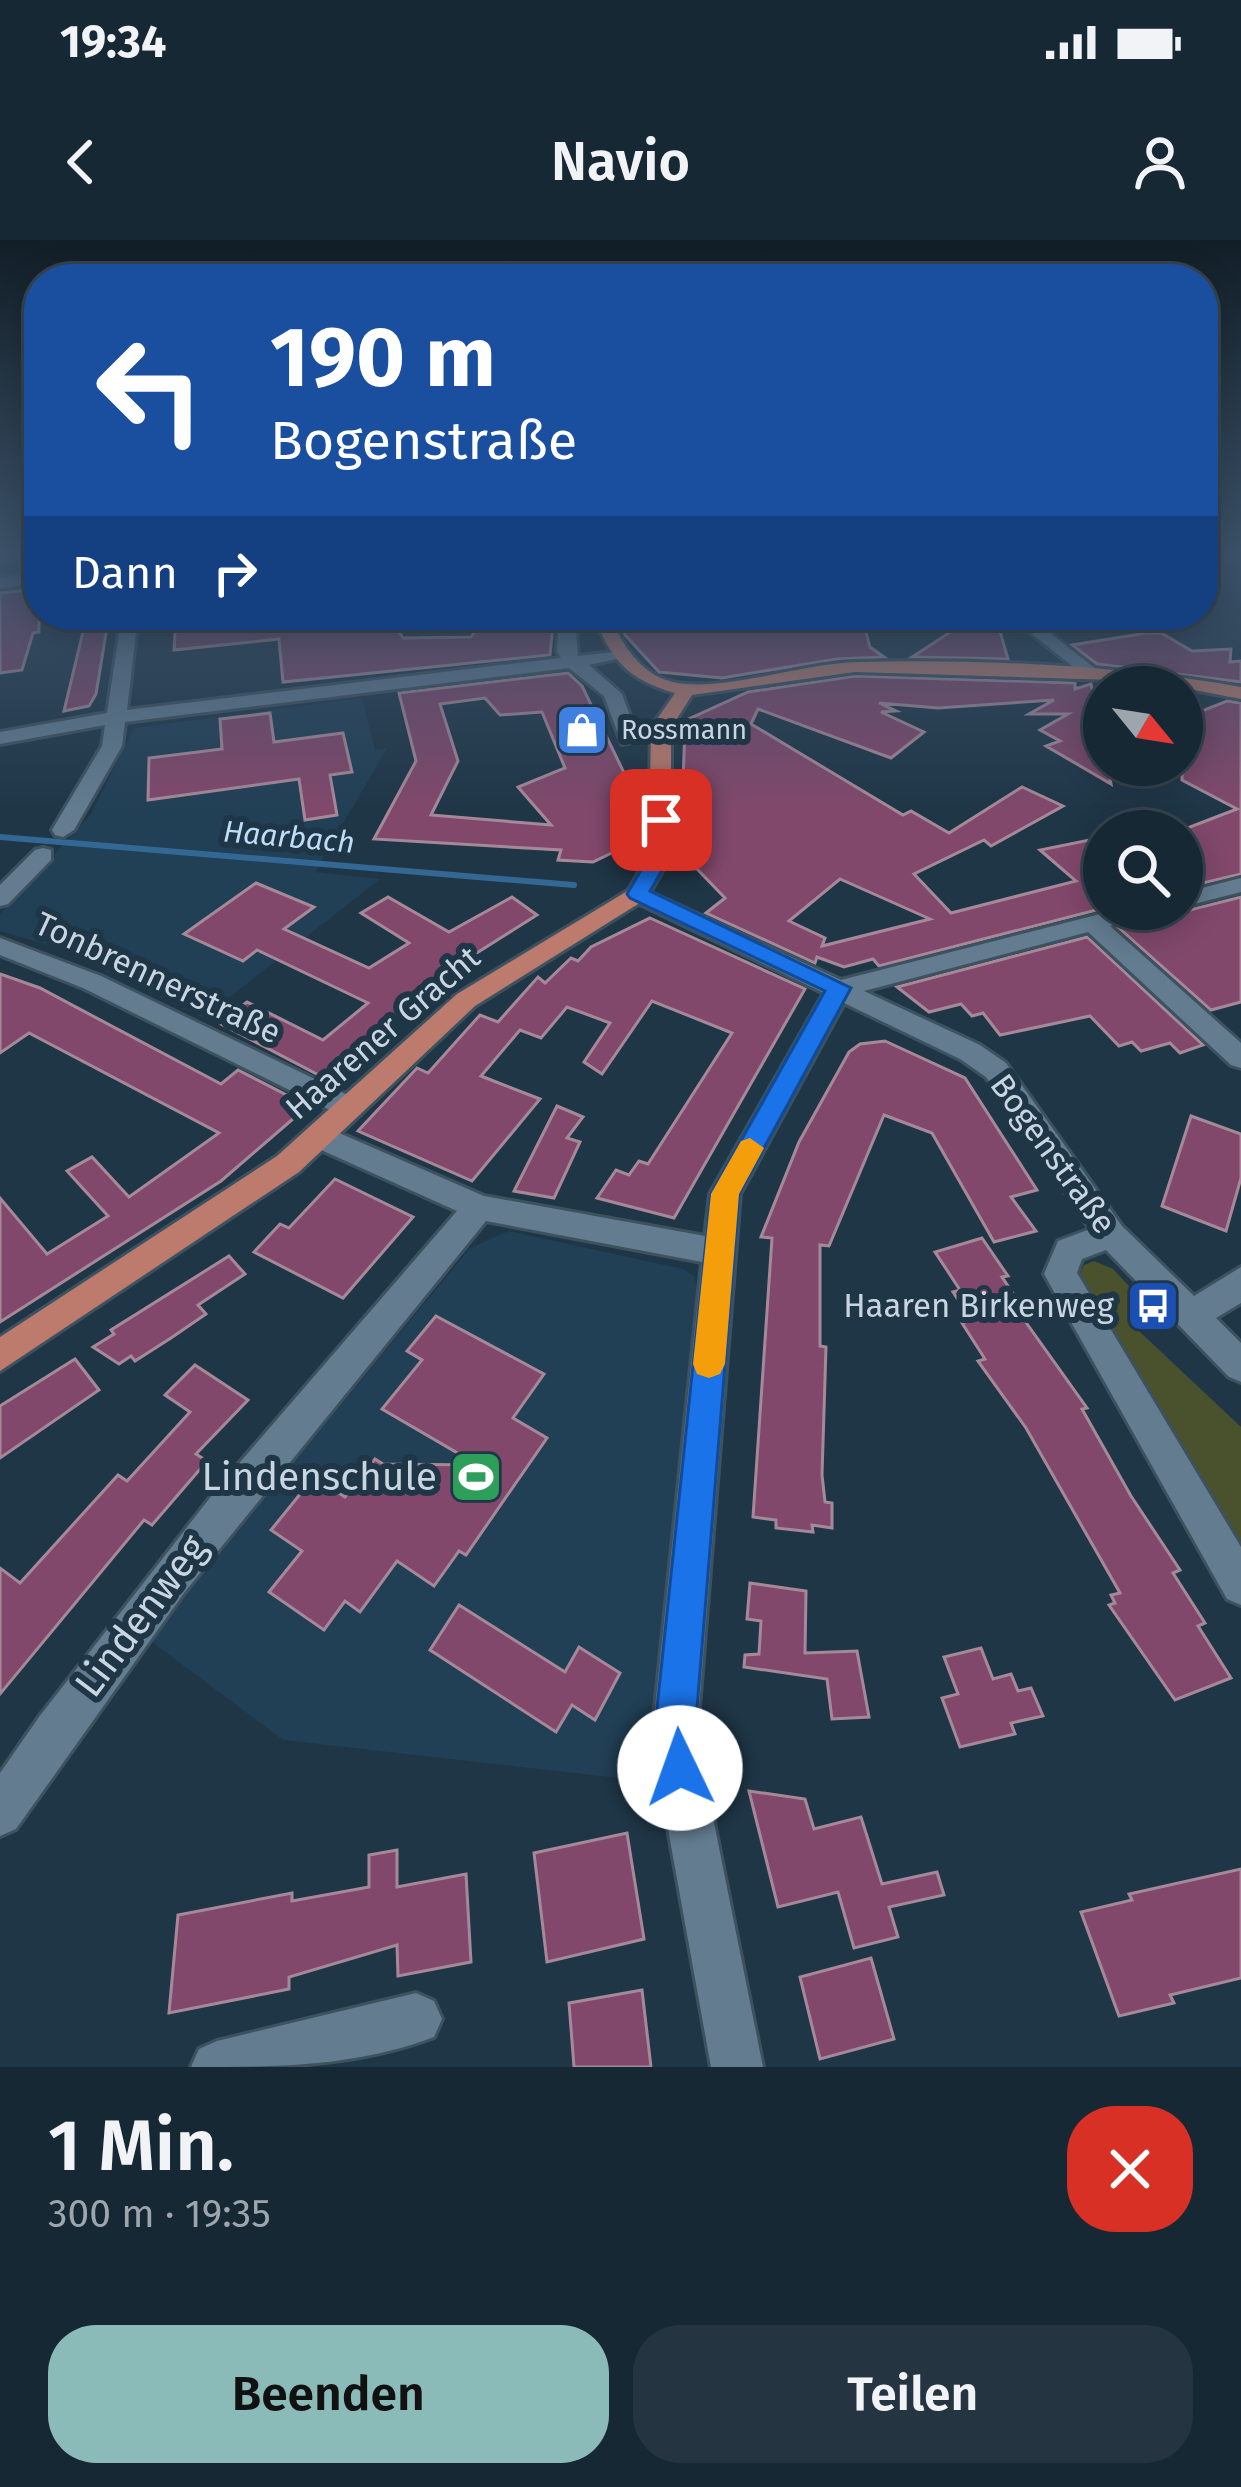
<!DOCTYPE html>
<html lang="de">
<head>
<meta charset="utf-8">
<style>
	body { margin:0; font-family:"Fira Sans",sans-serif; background:#243441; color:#f1f3f6; height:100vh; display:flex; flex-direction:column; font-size:45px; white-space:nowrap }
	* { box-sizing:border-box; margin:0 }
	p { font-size:39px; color:#9ea6ad }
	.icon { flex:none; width:66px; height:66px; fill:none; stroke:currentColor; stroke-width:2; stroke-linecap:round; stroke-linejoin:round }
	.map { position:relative; height:1827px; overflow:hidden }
	.sheet { display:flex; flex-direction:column; background:#172835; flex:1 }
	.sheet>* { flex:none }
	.guide { position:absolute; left:24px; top:24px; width:1194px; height:366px; border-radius:48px; box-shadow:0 6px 30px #0003,0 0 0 3px #364450; background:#1a4fa0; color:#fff; overflow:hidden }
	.needle { width:78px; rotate:120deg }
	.fabs { position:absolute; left:1083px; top:426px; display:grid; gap:24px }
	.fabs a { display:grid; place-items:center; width:120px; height:120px; border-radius:50%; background:#172835; box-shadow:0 6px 30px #0003,0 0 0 3px #364450; font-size:60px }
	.pin { position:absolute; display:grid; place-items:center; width:102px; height:102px; color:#fff; margin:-51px; border-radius:24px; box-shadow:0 6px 18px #0006 }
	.me { position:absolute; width:132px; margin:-66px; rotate:357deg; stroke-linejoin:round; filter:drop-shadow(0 0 9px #0008) }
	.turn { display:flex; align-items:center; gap:42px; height:252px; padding:0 48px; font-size:54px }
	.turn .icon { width:156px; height:156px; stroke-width:2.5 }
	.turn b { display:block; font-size:84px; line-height:102px }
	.then { display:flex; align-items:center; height:114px; padding:0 48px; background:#0003; gap:24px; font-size:45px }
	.round { display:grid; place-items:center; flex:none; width:126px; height:126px; border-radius:48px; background:#243441 }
	.overview { display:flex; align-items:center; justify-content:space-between; height:204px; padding:0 48px }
	h1 { font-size:72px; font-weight:600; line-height:90px }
	.primary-button { display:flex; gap:24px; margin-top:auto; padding:24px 48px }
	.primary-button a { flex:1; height:138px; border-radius:48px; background:#8bbbb9; color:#111; font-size:48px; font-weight:600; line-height:138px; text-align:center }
	.primary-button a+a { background:#243441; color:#f1f3f6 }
	.status { display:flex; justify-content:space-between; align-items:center; height:84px; padding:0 60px; background:#172835; direction:ltr }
	.status svg { height:33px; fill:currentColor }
	header { display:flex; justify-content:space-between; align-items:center; height:156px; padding:0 48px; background:#172835; font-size:54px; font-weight:600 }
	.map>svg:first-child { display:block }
	.built { fill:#213f55 }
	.green { fill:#49512d }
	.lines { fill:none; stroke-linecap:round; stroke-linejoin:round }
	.stream { stroke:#336894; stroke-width:6 }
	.building { fill:#81486b; stroke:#a68999; stroke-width:3; fill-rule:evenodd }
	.minor-casing { stroke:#3d515f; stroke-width:6 }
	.major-casing { stroke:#3d515f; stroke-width:6 }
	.minor { fill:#637c90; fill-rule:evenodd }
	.major { fill:#bd7b6e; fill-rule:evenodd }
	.route { fill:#1a73e8; stroke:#114b97; stroke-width:3 }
	.slow { fill:#f59e0b }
	.labels { text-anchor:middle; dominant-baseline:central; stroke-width:12; stroke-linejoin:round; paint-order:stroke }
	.far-poi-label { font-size:27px; fill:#c9d6e1; stroke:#1f3647; text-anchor:start }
	.far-water-label { font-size:30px; font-style:italic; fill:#c0ddf8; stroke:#1f3647 }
	.street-label { font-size:33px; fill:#c9d6e1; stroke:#1f3647 }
	.poi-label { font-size:33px; fill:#c9d6e1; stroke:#1f3647; text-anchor:end }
	.near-poi-label { font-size:39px; fill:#c9d6e1; stroke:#1f3647; text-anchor:end }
	.near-street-label { font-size:39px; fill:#c9d6e1; stroke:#1f3647 }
</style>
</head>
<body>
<div class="status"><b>19:34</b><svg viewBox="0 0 49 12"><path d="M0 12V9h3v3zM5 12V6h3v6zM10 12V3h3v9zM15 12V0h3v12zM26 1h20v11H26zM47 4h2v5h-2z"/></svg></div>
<header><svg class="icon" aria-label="back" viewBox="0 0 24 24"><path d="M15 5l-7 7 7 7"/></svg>Navio<svg class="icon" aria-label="person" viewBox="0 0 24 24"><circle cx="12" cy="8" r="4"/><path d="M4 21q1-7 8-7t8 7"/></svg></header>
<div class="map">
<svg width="1241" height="1827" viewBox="0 0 1241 1827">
	<rect width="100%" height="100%" fill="#1f3647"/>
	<!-- built -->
	<g class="built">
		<polygon points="362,458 375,510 387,508 315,632 380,639 203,778 55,707 0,691 0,674 91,574 134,488"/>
		<polygon points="509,991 683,1029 694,1036 697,1047 645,1541 283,1500 148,1399 470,1008"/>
	</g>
	<!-- green -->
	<polygon class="green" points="1094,1021 1113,1029 1159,1078 1140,1092 1241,1187 1241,1304 1078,1038 1084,1025"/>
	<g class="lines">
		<!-- stream -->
		<polyline class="stream" points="0,597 574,645"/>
	</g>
	<!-- building -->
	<g class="building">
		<polygon points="39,349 39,392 33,393 22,430 0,433 0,353"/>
		<polygon points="87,375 109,375 96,454 89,466 64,471"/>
		<polygon points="176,375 388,375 403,398 471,397 486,375 554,375 550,415 283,442 279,399 174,410"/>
		<polygon points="620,375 715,375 715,381 861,375 870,407 884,417 837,419 722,438 659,432 625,395"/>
		<polygon points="923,375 1004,375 1009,382 999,388 1008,419 912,417 955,389"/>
		<polygon points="1147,393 1161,393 1192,411 1231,409 1230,422 1241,421 1241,442 1097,424 1072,405"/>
		<path d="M568,433L582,446L629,543L630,604L593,622L558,620L561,610L374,599L416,521L399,453ZM485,458L500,475L542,472L565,528L518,547L551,585L431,575L458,521L440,464Z"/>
		<path d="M855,436L1075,443V449L1091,444L1111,544L1046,506L1060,501L1040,490L1068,474H1029L1054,460L938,468L879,463L896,471L881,472L924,492L891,518L758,469L751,484L903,575L911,571L949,593L1022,547L1063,566L991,606L984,600L914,634L951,673L1076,641L1040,610L1104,597V668L879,726L873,719L844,727L817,717L815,723L706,673L725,658L697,629L680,628L685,486L696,480L691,478L748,452ZM840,639L930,679L822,706L825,698L789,681Z"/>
		<polygon points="1227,461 1241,463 1241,634 1182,648 1182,590 1237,569 1182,540 1182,487 1193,482 1184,478"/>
		<polygon points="270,473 274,502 343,493 352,532 330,535 337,575 305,580 299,539 148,560 149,518 222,509 220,479"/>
		<polygon points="256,643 314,667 284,689 369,728 409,703 361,673 388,657 449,692 512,657 537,675 445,733 355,810 364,815 332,842 219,783 247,762 323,800 368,763 257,710 243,721 184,694"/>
		<polygon points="1241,657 1241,762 1211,770 1119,688"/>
		<polygon points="650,678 805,749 674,978 597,958 616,930 629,935 639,921 648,924 732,793 652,761 602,834 584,822 610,783 567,767 541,798 520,790 481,836 540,859 472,941 358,891 417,828 428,833 480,775 498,782 538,737 545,743 571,718 578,721 591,707"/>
		<polygon points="1087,697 1203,805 1180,813 1170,803 1141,811 1132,802 1119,806 1090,776 1000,795 983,773 972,776 961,764 929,772 897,747"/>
		<polygon points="0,734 40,748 221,844 238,830 308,866 221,941 0,1082 0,958 47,1014 108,976 67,931 92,917 129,957 219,893 29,793 0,813"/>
		<polygon points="885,801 965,838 1037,950 1011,957 1036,991 994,1002 932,893 884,875 829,1006 820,1005 820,1106 826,1107 822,1235 825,1262 832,1263 832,1288 812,1285 813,1292 776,1288 776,1280 753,1277 772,998 761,997 799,902 849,812 860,804"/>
		<polygon points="557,866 583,877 567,898 580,902 554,958 514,951"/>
		<polygon points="1191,876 1241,894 1241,938 1226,991 1162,966"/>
		<polygon points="335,939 413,977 343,1058 254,1012 280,984 289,988"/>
		<polygon points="982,998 1008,1036 1002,1037 1021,1065 1015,1067 1087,1168 1082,1169 1131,1256 1180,1330 1173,1333 1205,1383 1198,1386 1231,1438 1175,1460 1109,1365 1115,1363 1111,1355 1120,1353 1026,1188 978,1121 985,1119 962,1083 971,1080 953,1052 960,1050 935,1012"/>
		<polygon points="229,1016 245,1034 198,1065 206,1074 171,1098 135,1121 131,1116 119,1124 93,1107 114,1094 111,1090"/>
		<polygon points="436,1076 544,1134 513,1178 547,1198 466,1315 459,1311 434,1346 397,1321 360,1372 345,1361 324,1390 269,1352 302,1311 271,1290 314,1237 345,1257 375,1219 383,1224 478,1225 382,1169 422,1120 407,1111"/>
		<polygon points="75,1119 99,1150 0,1218 0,1166"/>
		<polygon points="195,1125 248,1160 196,1214 207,1221 152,1285 144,1280 0,1454 0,1328 20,1343 118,1235 127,1241 190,1172 165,1155"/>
		<polygon points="750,1343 806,1351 805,1413 857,1411 869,1477 832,1479 827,1439 744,1427 745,1415 759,1414 761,1381 747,1379"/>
		<polygon points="459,1365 565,1432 579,1407 620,1433 595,1480 572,1465 556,1492 430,1410"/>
		<polygon points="981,1408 993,1439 1011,1434 1018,1451 1031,1448 1043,1476 1011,1483 1015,1494 960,1507 942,1458 958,1454 944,1417"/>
		<polygon points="749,1551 805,1559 814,1589 861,1577 882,1644 937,1632 944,1655 889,1667 898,1697 854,1708 838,1652 778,1667"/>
		<polygon points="627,1593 644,1699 547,1722 534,1613"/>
		<polygon points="397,1610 397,1647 466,1634 471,1722 398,1736 397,1705 289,1737 289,1749 169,1773 178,1675 292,1653 292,1661 369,1647 369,1615"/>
		<polygon points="1241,1629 1241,1738 1170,1755 1174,1763 1119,1776 1081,1672 1132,1660 1129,1654"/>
		<polygon points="871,1718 894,1799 820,1819 800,1737"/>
		<polygon points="642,1750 651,1827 574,1827 569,1763"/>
	</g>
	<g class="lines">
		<!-- minor casing -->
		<g class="minor-casing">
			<g id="minor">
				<polygon points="39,333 39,343 0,348 0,338"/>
				<polygon points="122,375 138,375 127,470 561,418 557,411 559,375 575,375 578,416 622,411 631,416 589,425 622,454 639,500 622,504 604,456 569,428 125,482 122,506 74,590 63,597 55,595 52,590 102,506 105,485 0,504 0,492 107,473"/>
				<polygon points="1008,375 1027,375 1101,433 1086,437"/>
				<polygon points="43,608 51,610 51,620 8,664 0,666 0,645 35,610"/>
				<polygon points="1241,638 1241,652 1182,667 1182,653"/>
				<polygon points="638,647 841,740 1120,669 1161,669 1110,686 1241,803 1241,828 1231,825 1088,692 864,751 980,805 1006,823 1122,986 1194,1056 1241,1027 1241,1063 1216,1078 1241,1103 1241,1142 1229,1137 1106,1010 1082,1019 1077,1033 1241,1307 1241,1365 1227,1359 1044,1034 1058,1001 1090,989 986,837 960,819 844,763 740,954 699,1468 703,1528 763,1827 711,1827 657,1528 655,1468 702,1022 486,981 184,1353 16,1589 0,1596 0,1533 39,1477 216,1250 457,971 310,905 305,897 310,889 330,889 484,956 705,996 710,954 824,753 630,659 626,654"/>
				<polygon points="0,698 101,736 360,861 364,868 360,875 340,875 83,748 0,715"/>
				<path d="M416,1753L434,1761L442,1779L434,1797C355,1827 275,1827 191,1827L199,1809L217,1801Z"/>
			</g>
		</g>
		<!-- major casing -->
		<g class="major-casing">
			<path id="major" d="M594,375H610C623,409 646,442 686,444C738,448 805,423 858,422C985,419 1117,425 1241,447V459L1148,441L855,432L692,455L671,488V615L646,659L475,766L299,932L0,1131V1097L277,916L457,754L629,650L649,615L651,488L675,453C629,440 610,420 594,375Z"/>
		</g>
		<!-- minor -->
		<use href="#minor" class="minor"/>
		<!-- major -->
		<use href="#major" class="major"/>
	</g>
	<!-- sky -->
	<linearGradient id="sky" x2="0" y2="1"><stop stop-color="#111e27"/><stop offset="0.55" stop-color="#3c5269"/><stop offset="1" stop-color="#3c5269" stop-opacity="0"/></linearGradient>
	<rect width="1241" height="572" fill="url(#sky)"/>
	<!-- route -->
	<polygon class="route" points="661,575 671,580 671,615 650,651 851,748 739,954 697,1468 701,1528 695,1542 680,1548 666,1542 660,1528 657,1468 711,954 825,751 630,658 627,654 650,615 651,580"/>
	<!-- slow -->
	<polygon class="slow" points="750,898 764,908 739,954 725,1124 720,1134 709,1138 697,1134 693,1124 711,954 741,901"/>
	<!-- icons -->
	<defs>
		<g id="shop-square" transform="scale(2.7)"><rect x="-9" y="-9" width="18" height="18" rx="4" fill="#3f7fe0" stroke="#1f3647"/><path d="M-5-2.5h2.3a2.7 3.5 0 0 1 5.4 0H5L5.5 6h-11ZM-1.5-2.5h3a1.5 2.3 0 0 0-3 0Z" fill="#fff"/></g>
		<g id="bus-square" transform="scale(2.7)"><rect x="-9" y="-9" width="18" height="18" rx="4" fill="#1a4fb4" stroke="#1f3647"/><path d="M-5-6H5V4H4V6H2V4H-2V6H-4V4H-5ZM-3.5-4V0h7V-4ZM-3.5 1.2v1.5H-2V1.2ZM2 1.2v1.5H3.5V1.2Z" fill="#fff"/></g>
		<g id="stadium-square" transform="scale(2.7)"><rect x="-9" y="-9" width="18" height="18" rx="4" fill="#2e9e5b" stroke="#1f3647"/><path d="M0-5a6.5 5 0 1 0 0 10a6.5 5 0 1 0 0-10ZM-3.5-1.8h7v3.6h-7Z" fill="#fff"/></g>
	</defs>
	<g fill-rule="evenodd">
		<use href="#shop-square" x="582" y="490"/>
		<use href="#bus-square" x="1153" y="1066"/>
		<use href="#stadium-square" x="476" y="1237"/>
	</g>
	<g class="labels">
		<!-- far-poi labels -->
		<g class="far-poi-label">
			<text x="621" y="490">Rossmann</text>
		</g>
		<!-- far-water labels -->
		<g class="far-water-label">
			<text transform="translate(289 597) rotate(5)">Haarbach</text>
		</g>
		<!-- street labels -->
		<g class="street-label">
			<text transform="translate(158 738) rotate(25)">Tonbrennerstraße</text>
			<text transform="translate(383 793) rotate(-41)">Haarener Gracht</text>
			<text transform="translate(1053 914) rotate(54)">Bogenstraße</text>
		</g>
		<!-- poi labels -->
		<g class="poi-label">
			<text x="1114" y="1066">Haaren Birkenweg</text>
		</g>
		<!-- near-poi labels -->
		<g class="near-poi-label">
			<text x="437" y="1237">Lindenschule</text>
		</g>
		<!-- near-street labels -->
		<g class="near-street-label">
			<text transform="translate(141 1376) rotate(-53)">Lindenweg</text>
		</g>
	</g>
</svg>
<div class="fabs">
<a><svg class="needle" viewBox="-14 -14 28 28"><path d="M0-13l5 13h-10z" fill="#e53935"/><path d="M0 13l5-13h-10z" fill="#9ea6ad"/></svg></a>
<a><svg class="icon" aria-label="search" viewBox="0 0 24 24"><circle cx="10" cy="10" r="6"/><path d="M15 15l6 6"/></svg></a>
</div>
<div class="pin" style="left:661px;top:580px;background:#d93025"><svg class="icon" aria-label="arrive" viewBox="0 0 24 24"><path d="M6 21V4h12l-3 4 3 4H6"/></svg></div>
<svg class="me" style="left:680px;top:1528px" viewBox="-20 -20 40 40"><circle r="19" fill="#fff"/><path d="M0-13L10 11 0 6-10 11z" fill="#1a73e8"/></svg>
<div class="guide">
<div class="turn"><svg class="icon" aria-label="left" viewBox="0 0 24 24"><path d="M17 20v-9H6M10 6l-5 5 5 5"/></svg><div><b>190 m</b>Bogenstraße</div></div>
<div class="then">Dann<svg class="icon" aria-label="right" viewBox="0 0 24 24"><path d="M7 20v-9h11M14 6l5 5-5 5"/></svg></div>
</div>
</div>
<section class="sheet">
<div class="overview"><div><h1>1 Min.</h1><p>300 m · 19:35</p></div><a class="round" style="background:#d93025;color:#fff"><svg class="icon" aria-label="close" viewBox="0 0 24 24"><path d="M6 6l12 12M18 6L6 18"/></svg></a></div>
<div class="primary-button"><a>Beenden</a><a>Teilen</a></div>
</section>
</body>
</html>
